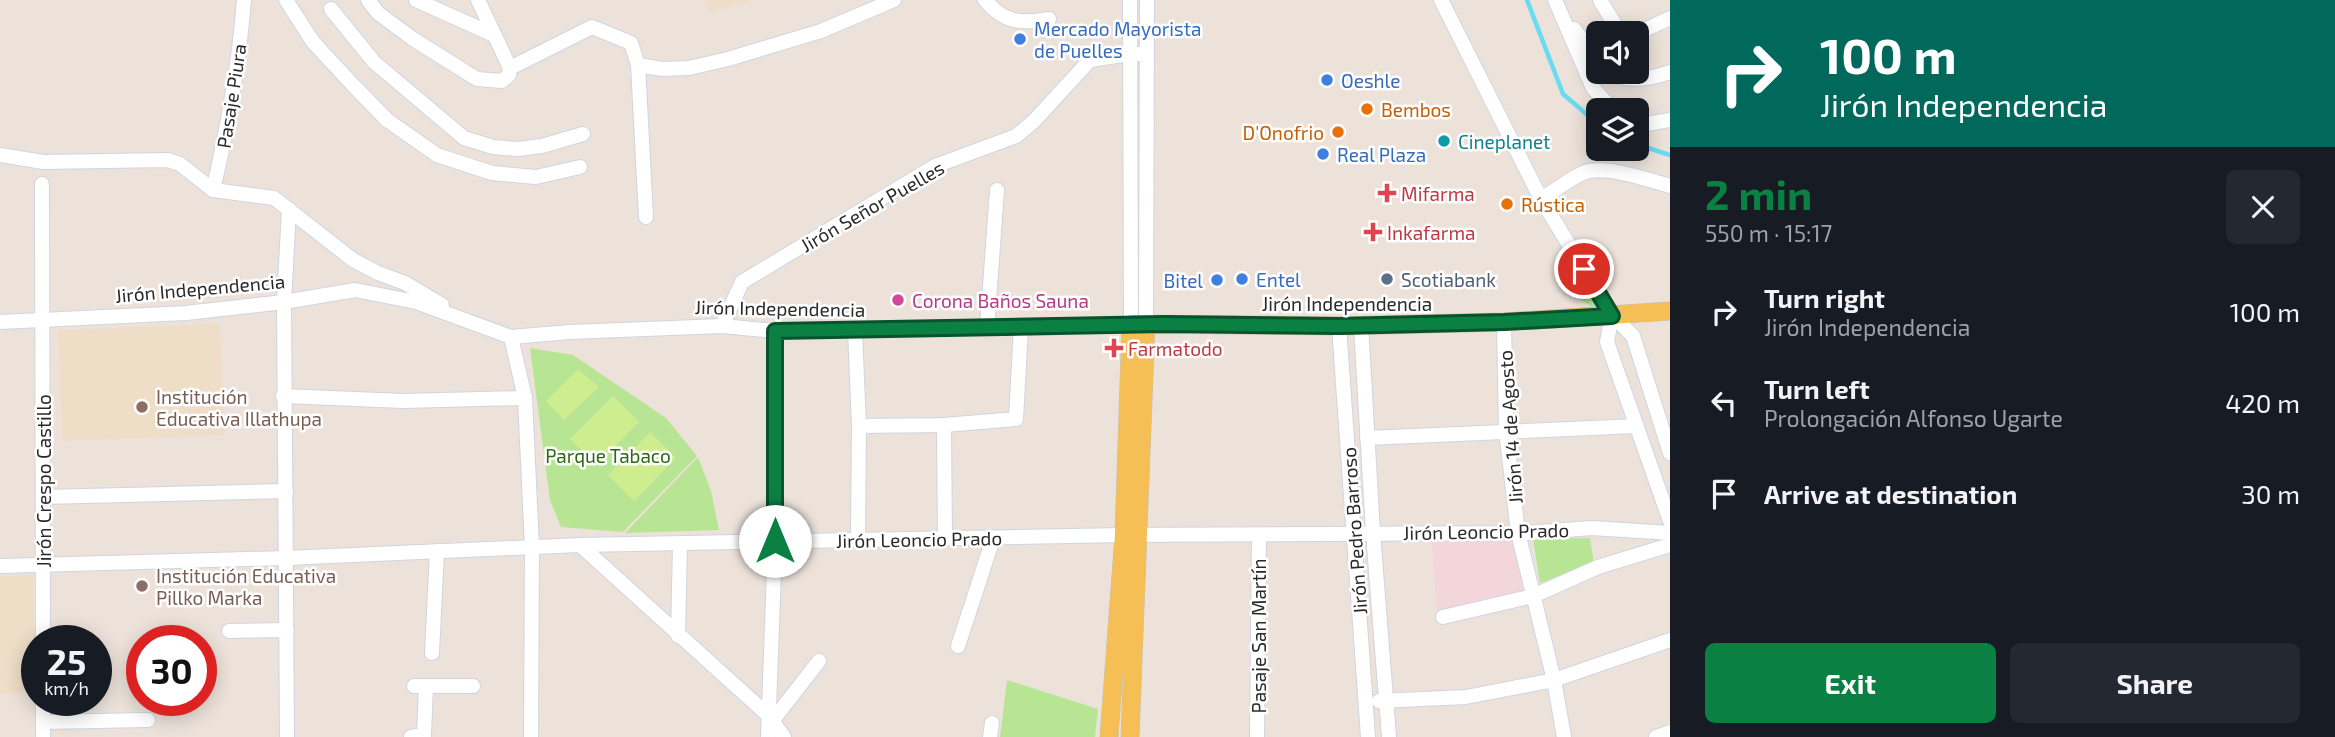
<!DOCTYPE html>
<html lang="en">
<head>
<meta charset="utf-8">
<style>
	body { margin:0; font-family:"Exo 2",sans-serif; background:#242831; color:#f1f3f6; height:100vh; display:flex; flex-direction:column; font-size:26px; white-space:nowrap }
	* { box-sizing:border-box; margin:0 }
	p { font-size:23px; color:#9ea1a6 }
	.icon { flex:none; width:38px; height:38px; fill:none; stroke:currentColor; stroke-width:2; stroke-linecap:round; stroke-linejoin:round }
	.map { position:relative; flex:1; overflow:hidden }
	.drawer { display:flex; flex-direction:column; background:#171b24; width:665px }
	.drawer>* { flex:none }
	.guide { background:#00695c; color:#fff; overflow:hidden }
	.tools { position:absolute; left:1586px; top:21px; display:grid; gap:14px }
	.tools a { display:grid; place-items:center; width:63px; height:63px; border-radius:10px; background:#171b24; box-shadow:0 4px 18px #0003; font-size:35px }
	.speed { position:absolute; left:21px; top:625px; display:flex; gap:14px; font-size:35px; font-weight:700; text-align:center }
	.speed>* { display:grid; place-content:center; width:91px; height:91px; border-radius:50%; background:#171b24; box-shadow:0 4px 18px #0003; line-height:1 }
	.speed small { font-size:18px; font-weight:400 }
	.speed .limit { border:10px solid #d22; background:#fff; color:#111 }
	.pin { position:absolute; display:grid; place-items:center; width:60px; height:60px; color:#fff; margin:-30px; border:4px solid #fff; border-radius:50%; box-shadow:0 2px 7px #0007 }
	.me { position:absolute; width:77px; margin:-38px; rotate:0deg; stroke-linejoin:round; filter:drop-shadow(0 0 5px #0008) }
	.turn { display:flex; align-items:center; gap:24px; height:147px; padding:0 35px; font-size:32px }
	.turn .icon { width:91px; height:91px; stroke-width:2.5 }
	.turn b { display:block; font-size:49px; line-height:60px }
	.round { display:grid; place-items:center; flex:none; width:74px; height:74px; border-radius:10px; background:#242831 }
	.headline { display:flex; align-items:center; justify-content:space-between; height:119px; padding:0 35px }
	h1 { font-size:42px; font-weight:700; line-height:52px; color:#0b8043 }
	.action { display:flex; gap:14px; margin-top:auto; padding:14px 35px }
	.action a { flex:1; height:80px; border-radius:10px; background:#0b8043; color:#fff; font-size:28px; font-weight:700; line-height:80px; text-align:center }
	.action a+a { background:#242831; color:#f1f3f6 }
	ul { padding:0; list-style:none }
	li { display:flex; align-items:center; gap:21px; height:91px; padding:0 35px }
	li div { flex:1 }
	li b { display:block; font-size:26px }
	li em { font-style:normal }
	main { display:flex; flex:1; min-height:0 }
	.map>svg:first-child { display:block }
	.education { fill:#eedec8 }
	.medical { fill:#f3d6da }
	.green { fill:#b8e594 }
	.pitch { fill:#ceed8f }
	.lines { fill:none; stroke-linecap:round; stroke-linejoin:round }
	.stream { stroke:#68dcf2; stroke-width:4.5 }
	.minor-casing { stroke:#cfd5e2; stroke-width:16 }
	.major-casing { stroke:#c3c3c3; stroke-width:19 }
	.minor { stroke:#fff; stroke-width:14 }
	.major { stroke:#f5bf55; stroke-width:18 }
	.route-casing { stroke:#07532c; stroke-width:18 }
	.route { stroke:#0b8043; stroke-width:12 }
	.shop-dot { fill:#3f7fe0; stroke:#fff; stroke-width:2.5 }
	.food-dot { fill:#e8710a; stroke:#fff; stroke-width:2.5 }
	.culture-dot { fill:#0f9aa8; stroke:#fff; stroke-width:2.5 }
	.health-dot { fill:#e0444e; stroke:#fff; stroke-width:2.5 }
	.service-dot { fill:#5c6f8a; stroke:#fff; stroke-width:2.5 }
	.hotel-dot { fill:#d1479c; stroke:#fff; stroke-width:2.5 }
	.education-dot { fill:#8d6e63; stroke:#fff; stroke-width:2.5 }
	.labels { text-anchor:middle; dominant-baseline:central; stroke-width:5; stroke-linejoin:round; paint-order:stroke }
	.shop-label { font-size:19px; fill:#366cbe; stroke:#fff; text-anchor:start }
	.street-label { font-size:19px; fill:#292929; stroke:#fff }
	.food-label { font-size:19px; fill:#c56008; stroke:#fff; text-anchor:start }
	.culture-label { font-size:19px; fill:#0d838f; stroke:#fff; text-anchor:start }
	.health-label { font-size:19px; fill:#be3a42; stroke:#fff; text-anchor:start }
	.service-label { font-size:19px; fill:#4e5e75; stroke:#fff; text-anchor:start }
	.hotel-label { font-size:19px; fill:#b23c85; stroke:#fff; text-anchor:start }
	.education-label { font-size:19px; fill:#785e54; stroke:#fff; text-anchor:start }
	.park-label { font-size:19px; fill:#306717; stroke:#fff }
</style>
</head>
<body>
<main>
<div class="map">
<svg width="1670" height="737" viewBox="0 0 1670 737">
	<rect width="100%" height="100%" fill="#ece2da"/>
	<!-- education -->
	<g class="education">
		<polygon points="703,0 755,0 710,12"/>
		<polygon points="220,324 225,435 62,441 58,330"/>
		<polygon points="33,575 35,693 0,694 0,576"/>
	</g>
	<!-- medical -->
	<polygon class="medical" points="1431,537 1513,539 1525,592 1437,613"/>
	<!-- green -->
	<g class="green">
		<polygon points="1583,281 1597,305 1592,307 1572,294 1572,288"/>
		<polygon points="530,348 573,355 666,418 697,456 623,532 561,527 550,500"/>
		<polygon points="698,457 711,491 719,530 625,533"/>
		<polygon points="1590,538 1594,563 1540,583 1533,539"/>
		<polygon points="1007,680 1098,709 1095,737 1000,737"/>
	</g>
	<!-- pitch -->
	<g class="pitch">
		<polygon points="578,369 599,387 564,420 546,401"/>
		<polygon points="613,396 639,422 597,465 570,439"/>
		<polygon points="650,432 676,458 634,501 608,475"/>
	</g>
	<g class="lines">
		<!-- stream -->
		<g class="stream">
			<polyline points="1527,0 1563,94 1598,124"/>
			<polyline points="1636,144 1670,155"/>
		</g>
		<!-- minor casing -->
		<g class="minor-casing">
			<g id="minor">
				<polyline points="286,0 313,42 352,84 387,120 437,155 492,173 536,177 580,167"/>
				<polyline points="368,0 378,13 413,39 477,79 502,81 509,75 510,68 592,27 631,43 638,65 646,217"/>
				<polyline points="416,0 494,35"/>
				<polyline points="478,0 510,68"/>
				<path d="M985,0C1004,23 1021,24 1049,19"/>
				<polyline points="1441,0 1541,199 1612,315 1633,336 1670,453"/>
				<polyline points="1555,0 1593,88 1613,110"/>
				<polyline points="1600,0 1620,33"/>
				<polyline points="331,9 374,62 464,138 493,147 518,149 542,146 583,134"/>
				<polyline points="1574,29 1598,61"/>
				<polyline points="1636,34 1670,18"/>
				<polyline points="638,65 662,69 689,68 728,59 821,31 894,0"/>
				<path d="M1607,72C1626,83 1650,79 1670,72"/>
				<polyline points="1636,123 1641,125 1670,120"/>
				<polyline points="0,155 43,162 168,160 180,164 213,190 274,198 353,260 378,273 405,283 442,305"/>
				<polyline points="42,184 43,640"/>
				<path d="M213,190C228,127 239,64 244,0"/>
				<path d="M1541,199C1555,191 1569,179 1583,173C1604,164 1649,180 1670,186"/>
				<polyline points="1612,315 1607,342 1670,521"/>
				<polyline points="0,322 186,313 284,302 355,290 416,302 511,337 570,332 722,326 775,331 1131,324 1130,0"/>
				<polyline points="1504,322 1506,430 1518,533 1554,680 1564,737"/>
				<polyline points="1146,324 1147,0"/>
				<polyline points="1361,325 1373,533 1389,737"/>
				<polyline points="722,326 742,282 935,166 1016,136 1034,121 1090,60 1129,54 1147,54"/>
				<polyline points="1339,326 1368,737"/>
				<polyline points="987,328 997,190"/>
				<polyline points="855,330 859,426 858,540"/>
				<polyline points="511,337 525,398 532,547 531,737"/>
				<polyline points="283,396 403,401 525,398"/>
				<polyline points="944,425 945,539"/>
				<polyline points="859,426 944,425 1016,419 1021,327"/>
				<polyline points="1367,438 1637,426"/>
				<polyline points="44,497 286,491"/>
				<polyline points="580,545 768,715 784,737"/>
				<polyline points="0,566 286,558 580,545 1124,535 1524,533 1592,528 1670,533"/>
				<polyline points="1443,617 1533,596 1598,567 1670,545"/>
				<polyline points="229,631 287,630"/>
				<polyline points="678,636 680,544"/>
				<polyline points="958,646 993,539"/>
				<polyline points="432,653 437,551"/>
				<polyline points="414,686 473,686"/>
				<polyline points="1379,701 1466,697 1554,680 1670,640"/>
				<polyline points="773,720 819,661"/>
				<polyline points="43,722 148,720"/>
				<polyline points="43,737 43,700"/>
				<polyline points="287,737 284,302 289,209"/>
				<polyline points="411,737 424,735 426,687"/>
				<polyline points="768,737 775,542 775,331"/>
				<polyline points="990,737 992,723"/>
				<polyline points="1257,737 1259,535"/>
				<polyline points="1656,737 1670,732"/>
			</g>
		</g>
		<!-- major casing -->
		<g class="major-casing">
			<g id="major">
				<polyline points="1109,737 1124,535 1131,324 1339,326 1504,322 1670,311"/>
				<polyline points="1130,737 1146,324"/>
			</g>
		</g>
		<!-- minor -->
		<use href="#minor" class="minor"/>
		<!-- major -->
		<use href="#major" class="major"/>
	</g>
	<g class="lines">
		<!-- route casing -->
		<g class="route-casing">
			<polyline id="route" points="775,541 775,331 1165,324 1339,326 1504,322 1612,316 1584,269"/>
		</g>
		<!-- route -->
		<use href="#route" class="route"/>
	</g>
	<!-- markers -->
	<g class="shop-dot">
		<circle cx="1020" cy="39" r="7"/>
		<circle cx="1327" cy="80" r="7"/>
		<circle cx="1323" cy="154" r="7"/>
		<circle cx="1242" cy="279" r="7"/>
		<circle cx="1217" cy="280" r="7"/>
	</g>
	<g class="food-dot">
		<circle cx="1367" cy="109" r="7"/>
		<circle cx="1338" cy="132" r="7"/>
		<circle cx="1507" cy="204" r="7"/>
	</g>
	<circle class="culture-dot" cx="1444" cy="141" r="7"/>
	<g class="health-dot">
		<path d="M1383.5 182.5h7v7h7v7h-7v7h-7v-7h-7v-7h7z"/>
		<path d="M1369.5 221.5h7v7h7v7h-7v7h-7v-7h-7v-7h7z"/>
		<path d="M1110.5 337.5h7v7h7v7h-7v7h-7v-7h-7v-7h7z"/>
	</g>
	<circle class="service-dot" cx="1387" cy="279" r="7"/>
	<circle class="hotel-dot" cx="898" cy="300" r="7"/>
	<g class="education-dot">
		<circle cx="142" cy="407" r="7"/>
		<circle cx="142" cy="586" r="7"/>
	</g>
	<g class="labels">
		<!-- shop labels -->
		<g class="shop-label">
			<text x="1034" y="28">Mercado Mayorista<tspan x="1034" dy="22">de Puelles</tspan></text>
			<text x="1341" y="80">Oeshle</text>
			<text x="1337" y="154">Real Plaza</text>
			<text x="1256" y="279">Entel</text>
			<text x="1203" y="280" text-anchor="end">Bitel</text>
		</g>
		<!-- street labels -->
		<g class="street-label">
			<text transform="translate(231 96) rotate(-81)">Pasaje Piura</text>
			<text transform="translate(872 206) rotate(-30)">Jirón Señor Puelles</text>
			<text transform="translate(200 288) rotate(-5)">Jirón Independencia</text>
			<text x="1347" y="303">Jirón Independencia</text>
			<text transform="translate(780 308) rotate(1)">Jirón Independencia</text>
			<text transform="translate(1510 427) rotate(-94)">Jirón 14 de Agosto</text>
			<text transform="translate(43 481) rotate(-90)">Jirón Crespo Castillo</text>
			<text transform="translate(1354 531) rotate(-94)">Jirón Pedro Barroso</text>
			<text transform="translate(1486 531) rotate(-1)">Jirón Leoncio Prado</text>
			<text transform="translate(919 539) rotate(-1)">Jirón Leoncio Prado</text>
			<text transform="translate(1258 636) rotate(-90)">Pasaje San Martín</text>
		</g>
		<!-- food labels -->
		<g class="food-label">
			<text x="1381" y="109">Bembos</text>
			<text x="1324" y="132" text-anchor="end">D'Onofrio</text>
			<text x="1521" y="204">Rústica</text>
		</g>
		<!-- culture labels -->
		<g class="culture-label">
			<text x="1458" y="141">Cineplanet</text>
		</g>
		<!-- health labels -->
		<g class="health-label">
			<text x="1401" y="193">Mifarma</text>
			<text x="1387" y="232">Inkafarma</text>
			<text x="1128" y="348">Farmatodo</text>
		</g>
		<!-- service labels -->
		<g class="service-label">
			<text x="1401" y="279">Scotiabank</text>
		</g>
		<!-- hotel labels -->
		<g class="hotel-label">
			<text x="912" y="300">Corona Baños Sauna</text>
		</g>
		<!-- education labels -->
		<g class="education-label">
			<text x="156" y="396">Institución<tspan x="156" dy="22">Educativa Illathupa</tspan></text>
			<text x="156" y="575">Institución Educativa<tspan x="156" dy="22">Pillko Marka</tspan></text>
		</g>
		<!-- park labels -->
		<g class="park-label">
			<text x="608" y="455">Parque Tabaco</text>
		</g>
	</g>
</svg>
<div class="tools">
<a><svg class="icon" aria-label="sound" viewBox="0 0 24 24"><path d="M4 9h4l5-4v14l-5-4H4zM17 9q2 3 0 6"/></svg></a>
<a><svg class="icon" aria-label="layers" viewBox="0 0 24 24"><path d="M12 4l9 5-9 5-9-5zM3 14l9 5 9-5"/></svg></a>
</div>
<div class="speed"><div>25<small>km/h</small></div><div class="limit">30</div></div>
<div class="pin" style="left:1584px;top:269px;background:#d93025"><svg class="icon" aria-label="arrive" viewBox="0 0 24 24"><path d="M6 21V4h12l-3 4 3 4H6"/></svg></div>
<svg class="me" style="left:775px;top:541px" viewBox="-20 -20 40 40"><circle r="19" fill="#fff"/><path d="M0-13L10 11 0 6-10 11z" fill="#0b8043"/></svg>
</div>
<section class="drawer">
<div class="guide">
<div class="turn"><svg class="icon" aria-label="right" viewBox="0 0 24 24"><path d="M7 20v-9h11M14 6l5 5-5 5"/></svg><div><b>100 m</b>Jirón Independencia</div></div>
</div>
<div class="headline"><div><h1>2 min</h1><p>550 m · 15:17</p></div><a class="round"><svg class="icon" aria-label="close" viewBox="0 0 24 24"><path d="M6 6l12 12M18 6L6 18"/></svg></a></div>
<ul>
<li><svg class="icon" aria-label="right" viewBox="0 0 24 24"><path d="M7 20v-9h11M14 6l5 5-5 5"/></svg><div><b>Turn right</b><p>Jirón Independencia</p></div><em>100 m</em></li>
<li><svg class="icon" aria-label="left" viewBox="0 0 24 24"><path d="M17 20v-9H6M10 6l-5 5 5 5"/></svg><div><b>Turn left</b><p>Prolongación Alfonso Ugarte</p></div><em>420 m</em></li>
<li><svg class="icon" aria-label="arrive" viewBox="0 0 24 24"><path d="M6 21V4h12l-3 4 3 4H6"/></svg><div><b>Arrive at destination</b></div><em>30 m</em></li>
</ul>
<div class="action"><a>Exit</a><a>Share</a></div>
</section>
</main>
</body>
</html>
